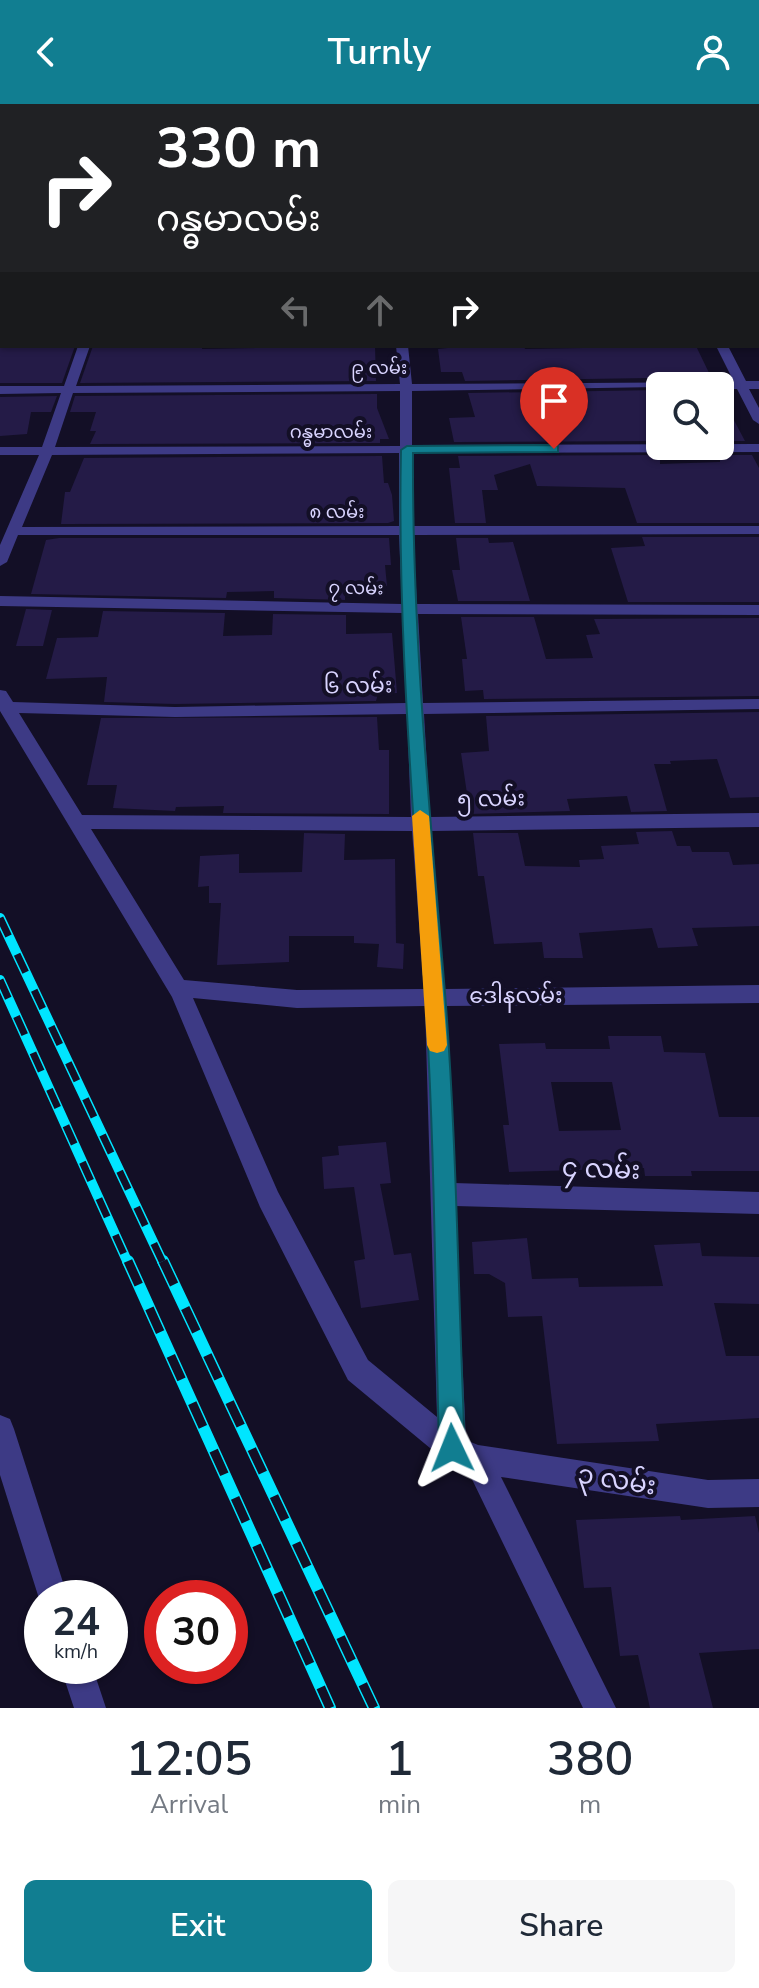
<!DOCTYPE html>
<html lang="en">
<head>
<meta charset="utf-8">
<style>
	body { margin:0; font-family:"Nunito Sans","Noto Sans Myanmar",sans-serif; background:#f6f6f7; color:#1f2937; height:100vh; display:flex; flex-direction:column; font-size:30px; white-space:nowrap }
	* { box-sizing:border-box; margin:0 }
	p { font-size:26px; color:#747a83 }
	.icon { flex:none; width:44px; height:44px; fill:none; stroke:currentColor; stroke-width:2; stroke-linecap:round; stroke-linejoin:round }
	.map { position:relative; height:1604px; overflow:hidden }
	.sheet { display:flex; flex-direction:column; background:#fff; flex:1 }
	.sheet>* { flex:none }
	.hud { position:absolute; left:0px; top:0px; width:760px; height:244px; box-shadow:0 2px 6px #0004; background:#202124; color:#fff; overflow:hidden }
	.fabs { position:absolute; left:646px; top:268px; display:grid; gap:16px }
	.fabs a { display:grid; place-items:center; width:88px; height:88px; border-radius:12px; background:#fff; box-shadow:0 2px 6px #0004; font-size:40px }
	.speed { position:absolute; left:24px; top:1476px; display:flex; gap:16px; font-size:40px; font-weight:700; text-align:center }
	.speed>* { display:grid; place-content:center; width:104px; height:104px; border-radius:50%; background:#fff; box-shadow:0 2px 6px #0004; line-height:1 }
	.speed small { font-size:20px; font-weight:400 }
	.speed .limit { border:12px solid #d22; background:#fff; color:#111 }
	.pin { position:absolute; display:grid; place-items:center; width:68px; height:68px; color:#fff; margin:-82px -34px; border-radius:50% 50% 50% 0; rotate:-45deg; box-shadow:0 0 8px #0007 }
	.pin .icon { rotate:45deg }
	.me { position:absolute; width:88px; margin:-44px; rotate:358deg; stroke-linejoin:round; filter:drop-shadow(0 0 6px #0008) }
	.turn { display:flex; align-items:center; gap:28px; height:168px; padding:0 24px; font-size:36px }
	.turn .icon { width:104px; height:104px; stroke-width:2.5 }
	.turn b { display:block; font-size:56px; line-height:68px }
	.lanes { display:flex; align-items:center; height:76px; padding:0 24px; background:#0003; justify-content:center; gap:40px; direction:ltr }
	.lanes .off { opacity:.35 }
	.eta { display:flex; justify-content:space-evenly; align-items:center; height:136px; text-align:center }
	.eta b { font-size:48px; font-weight:600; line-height:56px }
	.cta { display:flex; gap:16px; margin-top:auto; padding:16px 24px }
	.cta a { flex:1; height:92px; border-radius:12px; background:#117e91; color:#fff; font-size:32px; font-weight:600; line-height:92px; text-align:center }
	.cta a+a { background:#f6f6f7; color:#1f2937 }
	header { display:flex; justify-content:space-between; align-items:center; height:104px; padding:0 24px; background:#117e91; color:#fff; font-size:36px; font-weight:600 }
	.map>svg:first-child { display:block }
	.building { fill:#241b47; fill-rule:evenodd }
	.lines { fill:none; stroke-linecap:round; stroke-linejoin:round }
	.minor { fill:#3d3a85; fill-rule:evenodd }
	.rail-far1-casing { stroke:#00e5ff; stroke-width:10 }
	.rail-casing { stroke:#00e5ff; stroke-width:12 }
	.rail-far1 { stroke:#130f26; stroke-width:7; stroke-dasharray:20; stroke-linecap:butt }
	.rail { stroke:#130f26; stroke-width:9; stroke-dasharray:26; stroke-linecap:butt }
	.route { fill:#117e91; stroke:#0b525e; stroke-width:2 }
	.slow { fill:#f59e0b }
	.labels { text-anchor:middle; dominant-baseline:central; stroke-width:8; stroke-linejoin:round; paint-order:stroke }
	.far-street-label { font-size:18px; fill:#d9d4ff; stroke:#130f26 }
	.street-label { font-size:22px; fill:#d9d4ff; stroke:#130f26 }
	.near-street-label { font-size:26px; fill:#d9d4ff; stroke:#130f26 }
</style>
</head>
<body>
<header><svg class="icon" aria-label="back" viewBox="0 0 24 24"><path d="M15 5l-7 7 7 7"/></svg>Turnly<svg class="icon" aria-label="person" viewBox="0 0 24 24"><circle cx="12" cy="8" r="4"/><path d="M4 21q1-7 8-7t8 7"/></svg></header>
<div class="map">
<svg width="759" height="1604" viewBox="0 0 759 1604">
	<rect width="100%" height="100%" fill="#130f26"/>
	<!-- building -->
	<g class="building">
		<polygon points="0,242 75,242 62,279 0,279"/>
		<polygon points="93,242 202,242 202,245 375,242 376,277 80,279"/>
		<polygon points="466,242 524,242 525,245 696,242 711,273 465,277 462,268 441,268 438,245"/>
		<polygon points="660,286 660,337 454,338 449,314 475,313 468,289"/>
		<polygon points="377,290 377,304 389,335 380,335 380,339 90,340 96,327 90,327 96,308 70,308 75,292"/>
		<polygon points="720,290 745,337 720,337"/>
		<polygon points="57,292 51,308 31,308 27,330 0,332 0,293"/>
		<polygon points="660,351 660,360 720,358 720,351 752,351 759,364 759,419 637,419 625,384 537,382 530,360 494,371 498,386 482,386 486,419 455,419 449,364 460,364 458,352"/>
		<polygon points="382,352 384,379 388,379 392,391 394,417 388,419 61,420 65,388 70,388 84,354"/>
		<polygon points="642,433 759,433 759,498 628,498 611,444 645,442"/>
		<polygon points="59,434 389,434 391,461 385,461 387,482 345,483 345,496 274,494 274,487 227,488 226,494 31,490 46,436"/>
		<polygon points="456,434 488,434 489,439 513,438 530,497 458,497 452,466 460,466"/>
		<polygon points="26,505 52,506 43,542 16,542"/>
		<polygon points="103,507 225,509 223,532 272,531 273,510 346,511 346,530 392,529 397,589 378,590 376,597 175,600 104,598 107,573 46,575 57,534 98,533"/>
		<polygon points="461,513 534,513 546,555 593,554 586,531 600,530 594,515 759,514 759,592 484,595 483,586 465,587 462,555 467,555"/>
		<polygon points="759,608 759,693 730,694 717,655 670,657 671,660 654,660 667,707 631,708 627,692 567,695 570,707 470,710 461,649 489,647 486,612"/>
		<polygon points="377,613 379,646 389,646 389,710 223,709 224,702 176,703 175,707 113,704 117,681 87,681 101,614"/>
		<polygon points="672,727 677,742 690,742 692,748 729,748 733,761 759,760 759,822 692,824 698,842 658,844 652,824 579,829 583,854 544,854 542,838 494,840 484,772 478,772 473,729 518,729 525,762 580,763 579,756 604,755 601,742 639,740 636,728"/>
		<polygon points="304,729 345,730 344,756 395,755 396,839 404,840 403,865 377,863 379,840 354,839 354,832 289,832 289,858 217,861 221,799 209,799 209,782 198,783 200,752 239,750 239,769 302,768"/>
		<path d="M608,932H661L664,948L705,949L719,1013H759V1067H691L692,1072H645L644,1064L509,1068L503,1021H509L499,940L545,939L546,945H610ZM551,978H612L621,1026L559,1027Z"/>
		<polygon points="386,1038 391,1079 380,1080 394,1151 411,1149 419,1196 361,1204 354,1157 365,1155 354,1083 324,1085 322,1053 339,1051 338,1042"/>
		<polygon points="527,1134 532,1175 578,1174 579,1183 663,1182 654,1141 700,1139 702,1152 759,1153 759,1200 714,1199 726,1252 759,1252 759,1314 656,1320 659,1337 557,1340 542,1212 508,1213 505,1179 489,1170 474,1170 472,1138"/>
		<polygon points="680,1412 681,1416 755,1412 759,1429 759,1545 699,1549 713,1604 650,1604 638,1551 620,1552 611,1483 584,1484 576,1416"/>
	</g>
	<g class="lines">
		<!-- minor -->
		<g class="minor">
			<rect x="174" y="0" width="8" height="2"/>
			<rect x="391" y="0" width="8" height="2"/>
			<polygon points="611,0 619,0 620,2 612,2"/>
			<rect x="758" y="9" width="1" height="4"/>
			<rect x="0" y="10" width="2" height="4"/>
			<rect x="0" y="36" width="2" height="6"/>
			<rect x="758" y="36" width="1" height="6"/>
			<rect x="758" y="64" width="1" height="6"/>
			<rect x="0" y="66" width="2" height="6"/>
			<rect x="758" y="103" width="1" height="6"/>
			<rect x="0" y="106" width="2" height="6"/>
			<rect x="758" y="142" width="1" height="6"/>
			<rect x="0" y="143" width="2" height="6"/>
			<polygon points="0,181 2,181 0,188"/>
			<rect x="758" y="182" width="1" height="6"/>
			<rect x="0" y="228" width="2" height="6"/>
			<rect x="758" y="228" width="1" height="6"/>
			<path d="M78,242H90L76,282L400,280L396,242H408L412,280L734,278L716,242H728L746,277H759V285H749L759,304V320L753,316L737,285H720V282L412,287V341L759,340V348L413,349V422H759V430L413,431L417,500L759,501V511L418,510L423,599L759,595V605L424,610L430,713L759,709V723L431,727L445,885L759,881V899L446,902L454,1079L759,1088V1110L455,1102L466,1336L478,1341L708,1376L759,1375V1403L708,1404L501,1373L616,1604H583L467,1365L442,1354L348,1276L260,1103L172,893L0,607V586L6,587L13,598L175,603L406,599L402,509L0,502V492L402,500L399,431H18L7,458L0,462V441L39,351H0V343H42L61,289L0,290V282H64ZM400,287V342L55,343L73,289ZM399,349V422L22,423L52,351ZM19,609L175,613L407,610L411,713L82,711ZM91,725L412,727L424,885L297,886L184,876ZM193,894L297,904L425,902L437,1313L368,1256L278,1088Z"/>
			<polygon points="0,1311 10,1315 14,1325 68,1494 42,1494 42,1504 0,1371"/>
			<polygon points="60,1562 92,1562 106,1604 74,1604"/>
		</g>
		<!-- rail-far1 casing -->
		<g class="rail-far1-casing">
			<g id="rail-far1">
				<polyline points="0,814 163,1159"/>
				<polyline points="0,876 128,1159"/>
			</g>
		</g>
		<!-- rail casing -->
		<g class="rail-casing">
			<g id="rail">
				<polyline points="128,1157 330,1604"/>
				<polyline points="163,1157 374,1604"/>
			</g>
		</g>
		<!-- rail-far1 -->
		<use href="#rail-far1" class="rail-far1"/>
		<!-- rail -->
		<use href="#rail" class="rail"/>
	</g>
	<!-- route -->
	<path class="route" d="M554,341L558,342V348L413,349C412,529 430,709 445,889C457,1040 458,1192 465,1344L461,1353L452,1356L443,1353L439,1344C435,1193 435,1041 425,890C414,709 397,527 401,346L407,342Z"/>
	<!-- slow -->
	<polygon class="slow" points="420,706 429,712 447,941 444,947 437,949 430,947 427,941 412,712"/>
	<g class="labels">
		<!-- far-street labels -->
		<g class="far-street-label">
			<text x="379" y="264">၉ လမ်း</text>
			<text x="331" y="328">ဂန္ဓမာလမ်း</text>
			<text x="337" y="408">၈ လမ်း</text>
			<text transform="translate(356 484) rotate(1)">၇ လမ်း</text>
		</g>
		<!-- street labels -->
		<g class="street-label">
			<text transform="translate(358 582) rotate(-1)">၆ လမ်း</text>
			<text transform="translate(491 695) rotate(-1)">၅ လမ်း</text>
			<text x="516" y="892">ဒေါနလမ်း</text>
		</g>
		<!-- near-street labels -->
		<g class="near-street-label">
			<text transform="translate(601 1065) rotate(2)">၄ လမ်း</text>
			<text transform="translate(617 1376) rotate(9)">၃ လမ်း</text>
		</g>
	</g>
</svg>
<div class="fabs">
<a><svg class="icon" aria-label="search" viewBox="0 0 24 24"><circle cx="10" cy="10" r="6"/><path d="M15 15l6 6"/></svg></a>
</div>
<div class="speed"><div>24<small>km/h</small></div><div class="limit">30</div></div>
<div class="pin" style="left:554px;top:345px;background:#d93025"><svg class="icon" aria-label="arrive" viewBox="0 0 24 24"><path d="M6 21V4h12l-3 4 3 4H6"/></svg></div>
<svg class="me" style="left:452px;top:1344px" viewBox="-20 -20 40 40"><path d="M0-17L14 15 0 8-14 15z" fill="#117e91" stroke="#fff" stroke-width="4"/></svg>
<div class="hud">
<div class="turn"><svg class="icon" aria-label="right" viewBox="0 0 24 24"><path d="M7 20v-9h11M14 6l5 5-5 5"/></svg><div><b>330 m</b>ဂန္ဓမာလမ်း</div></div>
<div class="lanes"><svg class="icon off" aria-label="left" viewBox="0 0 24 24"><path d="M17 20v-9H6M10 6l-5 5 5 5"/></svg><svg class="icon off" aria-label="ahead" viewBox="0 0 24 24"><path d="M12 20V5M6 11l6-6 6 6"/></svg><svg class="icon" aria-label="right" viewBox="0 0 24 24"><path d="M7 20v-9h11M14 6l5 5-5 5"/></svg></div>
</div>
</div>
<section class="sheet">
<div class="eta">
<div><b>12:05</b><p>Arrival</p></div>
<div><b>1</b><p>min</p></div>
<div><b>380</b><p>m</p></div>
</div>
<div class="cta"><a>Exit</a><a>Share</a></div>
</section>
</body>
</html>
